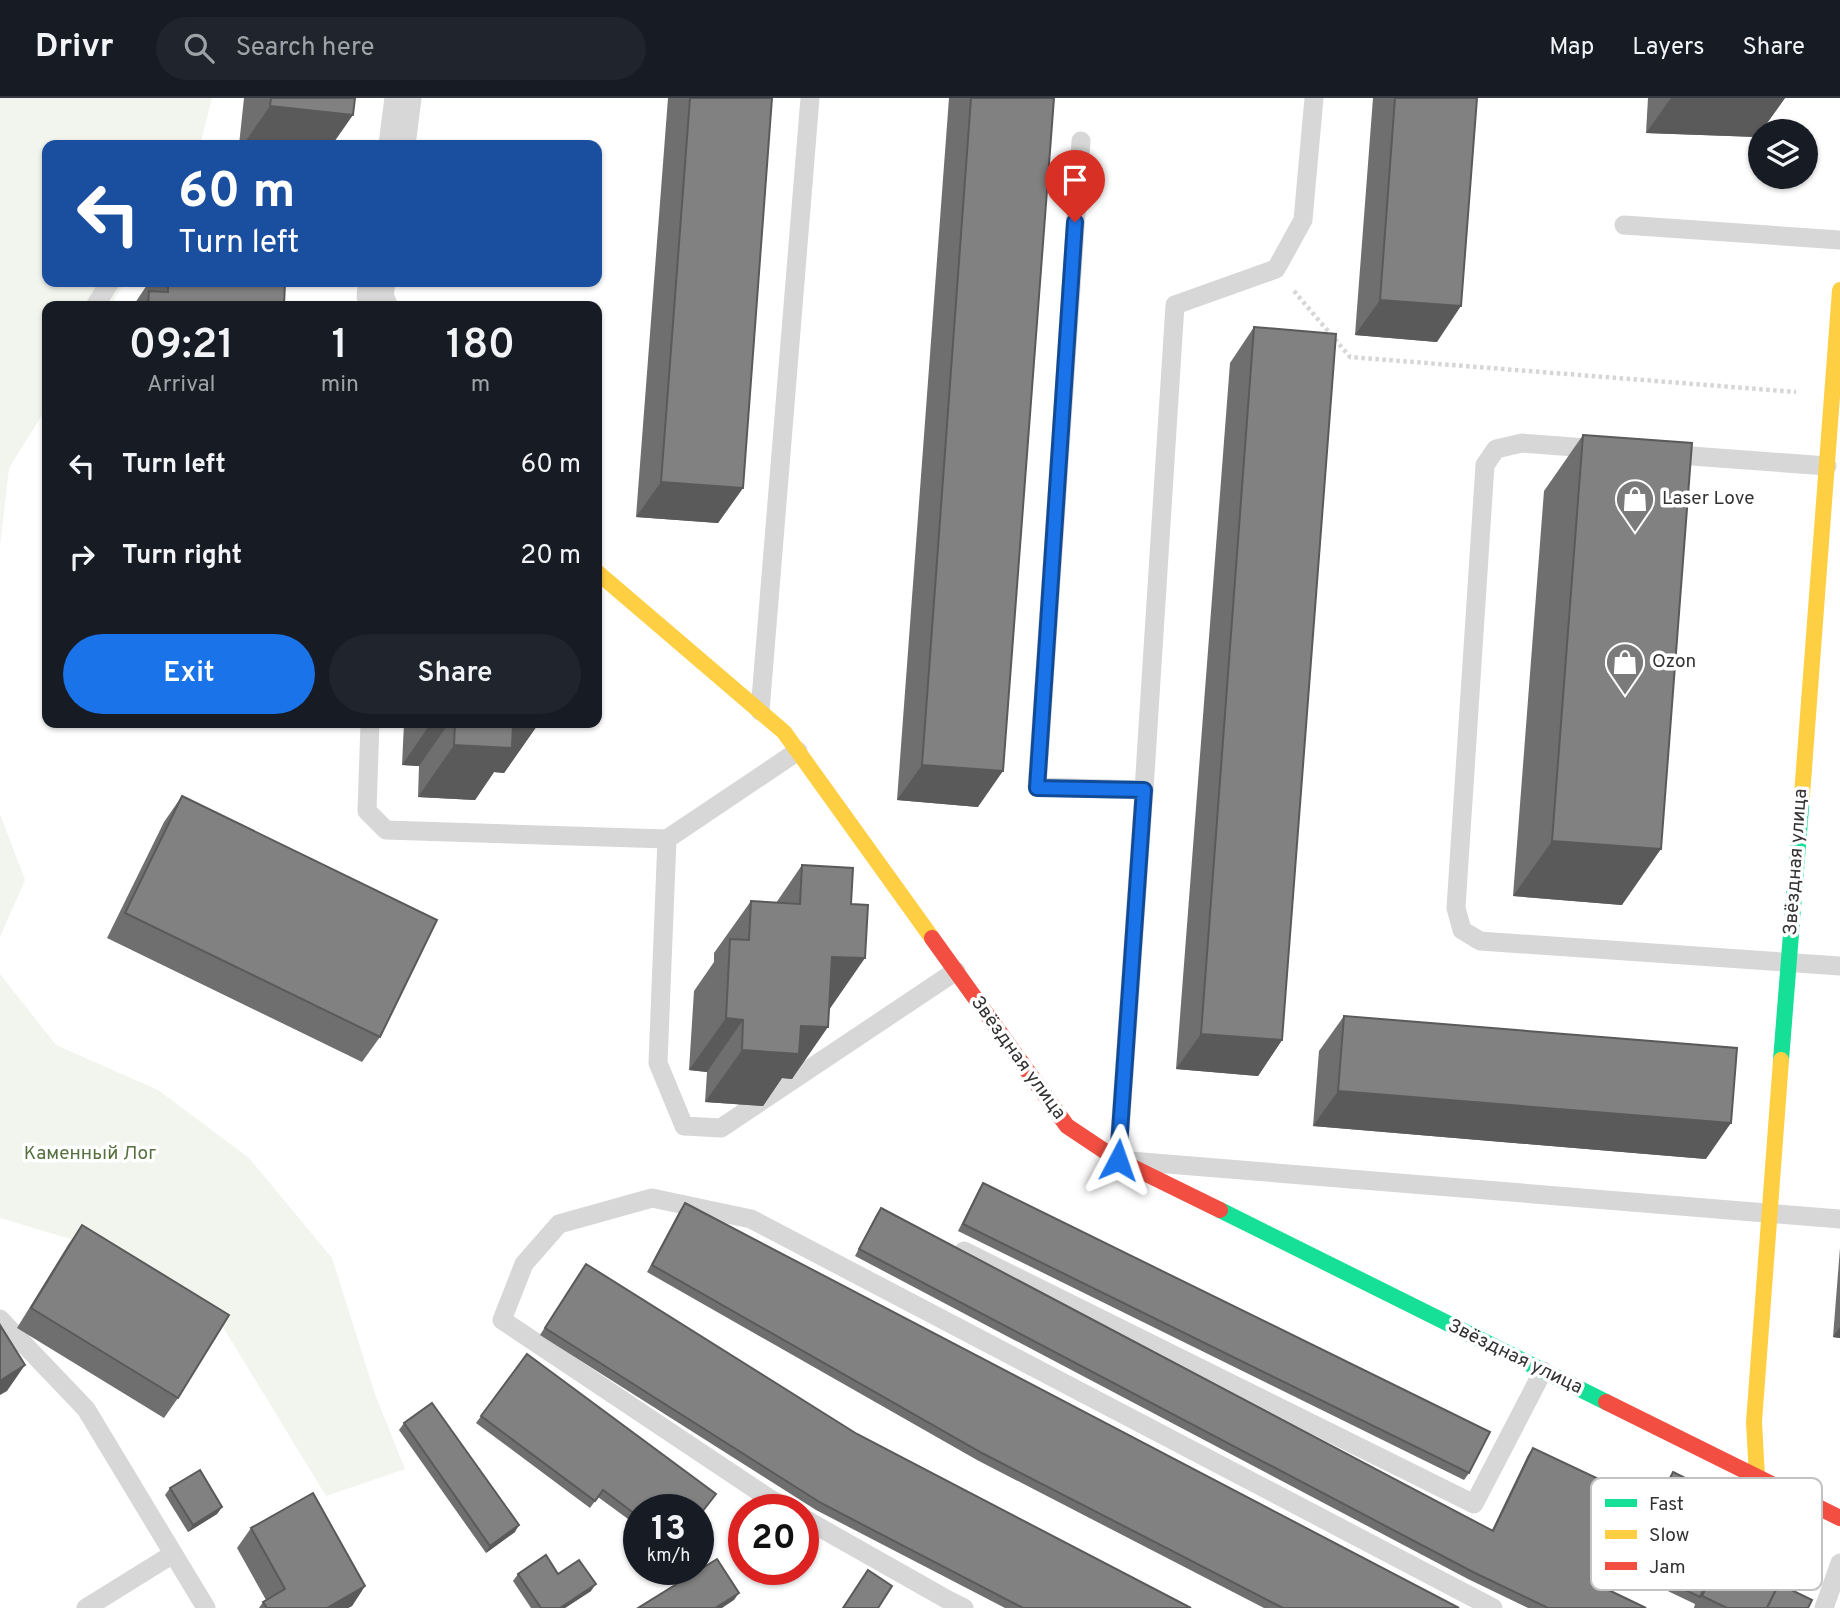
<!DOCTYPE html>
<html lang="en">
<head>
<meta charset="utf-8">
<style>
	body { margin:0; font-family:Overpass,sans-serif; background:#20242c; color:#f1f3f6; height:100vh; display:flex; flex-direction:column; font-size:26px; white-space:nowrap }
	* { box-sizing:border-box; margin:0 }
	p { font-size:23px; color:#9ea1a6 }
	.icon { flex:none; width:38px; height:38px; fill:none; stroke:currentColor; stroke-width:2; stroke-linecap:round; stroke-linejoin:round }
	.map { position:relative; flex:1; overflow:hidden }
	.details { position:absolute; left:42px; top:203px; width:560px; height:427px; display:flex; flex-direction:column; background:#171b24; border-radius:14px; box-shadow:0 2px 5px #0004 }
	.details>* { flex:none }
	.hud { position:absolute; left:42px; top:42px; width:560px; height:147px; border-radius:14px; box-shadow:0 2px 5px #0004; background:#1a4fa0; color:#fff; overflow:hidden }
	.fabs { position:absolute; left:1748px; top:21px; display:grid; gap:14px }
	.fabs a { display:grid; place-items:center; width:70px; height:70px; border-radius:50%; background:#171b24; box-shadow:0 2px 5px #0004; font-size:35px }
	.speed { position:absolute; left:623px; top:1396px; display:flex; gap:14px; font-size:35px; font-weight:700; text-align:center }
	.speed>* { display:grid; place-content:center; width:91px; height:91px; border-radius:50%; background:#171b24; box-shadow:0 2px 5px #0004; line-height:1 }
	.speed small { font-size:18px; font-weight:400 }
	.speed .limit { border:10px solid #d22; background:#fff; color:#111 }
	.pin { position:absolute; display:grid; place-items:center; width:60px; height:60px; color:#fff; margin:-72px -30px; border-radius:50% 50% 50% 0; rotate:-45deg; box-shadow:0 0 7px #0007 }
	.pin .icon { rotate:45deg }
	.me { position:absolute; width:77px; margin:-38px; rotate:4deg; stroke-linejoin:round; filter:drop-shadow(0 0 5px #0008) }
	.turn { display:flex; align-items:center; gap:24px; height:147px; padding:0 21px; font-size:32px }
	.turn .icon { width:91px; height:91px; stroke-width:2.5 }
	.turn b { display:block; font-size:49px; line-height:60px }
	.eta { display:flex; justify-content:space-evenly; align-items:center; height:119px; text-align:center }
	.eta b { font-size:42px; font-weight:600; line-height:49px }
	.action { display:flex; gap:14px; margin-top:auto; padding:14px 21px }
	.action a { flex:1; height:80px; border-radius:42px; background:#1a73e8; color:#fff; font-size:28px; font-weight:600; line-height:80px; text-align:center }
	.action a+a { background:#20242c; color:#f1f3f6 }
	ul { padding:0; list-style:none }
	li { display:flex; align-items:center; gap:21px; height:91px; padding:0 21px }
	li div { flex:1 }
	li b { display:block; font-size:26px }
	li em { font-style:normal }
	header { display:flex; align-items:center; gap:42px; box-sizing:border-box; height:98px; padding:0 35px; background:#171b24; border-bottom:2px solid #363941 }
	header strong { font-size:33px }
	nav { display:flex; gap:38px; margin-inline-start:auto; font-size:24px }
	.search { width:490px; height:63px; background:#20242c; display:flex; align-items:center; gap:18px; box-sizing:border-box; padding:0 24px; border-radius:38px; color:#9ea1a6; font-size:26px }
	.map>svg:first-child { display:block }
	.green { fill:#f1f5ed }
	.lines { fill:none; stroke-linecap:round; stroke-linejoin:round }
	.path { stroke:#d6d6d6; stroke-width:4.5; stroke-dasharray:3.5 3.5; stroke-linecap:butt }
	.lane { stroke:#d7d7d7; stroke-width:19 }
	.street { stroke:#d7d7d7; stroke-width:37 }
	.fast { stroke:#16e098; stroke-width:16 }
	.slow { stroke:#ffcf43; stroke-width:16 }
	.jam { stroke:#f24e42; stroke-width:16 }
	.wall { fill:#6f6f6f }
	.shaded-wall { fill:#5a5a5a }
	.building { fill:#818181; stroke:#5a5a5a; stroke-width:2 }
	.route-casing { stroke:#114b97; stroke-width:18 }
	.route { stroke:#1a73e8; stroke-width:12 }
	.labels { text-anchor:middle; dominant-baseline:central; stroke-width:7; stroke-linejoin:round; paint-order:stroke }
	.poi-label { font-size:19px; fill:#333; stroke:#fff; text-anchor:start }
	.street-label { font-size:19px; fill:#333; stroke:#fff }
	.park-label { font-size:19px; fill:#56703f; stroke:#fff }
	.key { fill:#fff; stroke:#c2c2c2; stroke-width:2 }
	.key-label { font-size:19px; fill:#333 }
</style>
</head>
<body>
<header>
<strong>Drivr</strong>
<div class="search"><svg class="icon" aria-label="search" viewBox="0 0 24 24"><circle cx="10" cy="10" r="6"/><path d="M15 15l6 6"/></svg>Search here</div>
<nav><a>Map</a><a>Layers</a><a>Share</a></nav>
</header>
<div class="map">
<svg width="1840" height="1510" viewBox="0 0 1840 1510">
	<rect width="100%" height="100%" fill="#fff"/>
	<!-- green -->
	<g class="green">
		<polygon points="0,0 212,0 200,47 47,47 47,184 125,184 110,208 47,208 47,309 9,370 0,448"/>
		<polygon points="0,716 25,782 0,839"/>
		<polygon points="0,876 56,947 158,992 249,1060 332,1160 375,1296 405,1371 326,1398 223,1229 74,1142 0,1120"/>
	</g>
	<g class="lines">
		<!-- path -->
		<polyline class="path" points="1294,193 1350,259 1796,294"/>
		<!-- lane -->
		<g class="lane">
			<polyline points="1314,0 1303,122 1276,171 1175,207 1144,692 1118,1062 1840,1121"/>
			<polyline points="1081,43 1037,689 1144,692"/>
			<polyline points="1624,127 1840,142"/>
			<polyline points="95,208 110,184"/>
			<polyline points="1600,351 1522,345 1496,351 1485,367 1456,810 1462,832 1480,843 1840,868"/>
			<polyline points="1664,356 1827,368"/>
			<polyline points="760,613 810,0"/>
			<polyline points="370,625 367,713 386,732 667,741"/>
			<polyline points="798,653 667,741 658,965 684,1028 721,1030 956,873"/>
			<polyline points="964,1153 1474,1406 1543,1273"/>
			<polyline points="0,1221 86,1311 206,1510"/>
			<polyline points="789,1412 767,1399 502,1222 524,1166 559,1126 652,1100 751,1121 1493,1510"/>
			<polyline points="803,1420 948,1502 964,1510"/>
			<polyline points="86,1510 173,1456"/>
			<polyline points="1824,1510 1840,1465"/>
		</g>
		<!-- street -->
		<g class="street">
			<polyline points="397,47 403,0"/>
			<polyline points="377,184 375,198 379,208"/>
		</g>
		<!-- fast -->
		<g class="fast">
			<polyline points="1781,962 1802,697"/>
			<polyline points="1220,1112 1606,1304"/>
		</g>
		<!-- slow -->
		<g class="slow">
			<polyline points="597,474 784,634 932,840"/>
			<polyline points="1802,697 1840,192"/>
			<polyline points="1757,1379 1754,1324 1781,962"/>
		</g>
		<!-- jam -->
		<g class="jam">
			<polyline points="932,840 1067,1028 1118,1062 1220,1112"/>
			<polyline points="1606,1304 1840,1420"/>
		</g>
	</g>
	<!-- wall -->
	<g class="wall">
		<polygon points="244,0 355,0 332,47 239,47"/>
		<polygon points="668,0 772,0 743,390 718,425 636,419"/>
		<polygon points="949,0 1054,0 978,709 897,702"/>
		<polygon points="1373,0 1477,0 1437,244 1355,237"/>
		<polygon points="1648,0 1785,0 1757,39 1646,35"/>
		<polygon points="149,184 285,184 284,208 133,208"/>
		<polygon points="1254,229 1282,942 1258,978 1176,971 1230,265"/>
		<polygon points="1583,337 1622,807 1513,798 1544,393"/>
		<polygon points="404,625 539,625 504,675 494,674 475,702 418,699 419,668 402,667"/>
		<polygon points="182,698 380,939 362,964 107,840 164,724"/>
		<polygon points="802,767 829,911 792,981 782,980 763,1008 705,1004 707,974 689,972 694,893 714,864 714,855 751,803 776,805"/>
		<polygon points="1344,918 1706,1061 1313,1028 1319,953"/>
		<polygon points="983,1085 1469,1375 1464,1382 958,1133 979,1091"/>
		<polygon points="685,1105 1459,1510 1264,1510 977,1362 647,1174 680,1112"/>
		<polygon points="881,1110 1492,1432 1528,1357 1533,1350 1634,1416 1646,1423 1663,1388 1673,1374 1692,1435 1688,1442 1720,1458 1725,1451 1779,1486 1808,1510 1694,1510 1695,1506 1609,1465 1598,1487 1646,1510 1528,1510 1468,1481 855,1158 876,1117"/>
		<polygon points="82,1127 178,1300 164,1320 17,1230 68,1147"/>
		<polygon points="1840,1150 1840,1240 1833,1239"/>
		<polygon points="581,1173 857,1336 1191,1510 1005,1510 816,1412 540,1237"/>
		<polygon points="527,1256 639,1412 639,1429 598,1399 590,1410 476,1325"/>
		<polygon points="404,1325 515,1434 486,1455 399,1332"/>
		<polygon points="170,1390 222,1409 217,1416 188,1434 165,1397"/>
		<polygon points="251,1430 365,1488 352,1508 348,1510 259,1510 263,1504 266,1502 237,1450"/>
		<polygon points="518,1476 558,1476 591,1493 565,1510 531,1510 513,1483"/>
	</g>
	<!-- shaded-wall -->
	<g class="shaded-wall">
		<polygon points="1671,0 1785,0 1757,39 1646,35"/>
		<polygon points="270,8 353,17 332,47 243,47"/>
		<polygon points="1380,202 1461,208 1437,244 1355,237"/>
		<polygon points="661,384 743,390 718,425 636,419"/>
		<polygon points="431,625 449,625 419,668 402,667"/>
		<polygon points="511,625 539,625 504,675 494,674 475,702 418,699 454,647"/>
		<polygon points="922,667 1003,673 978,709 897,702"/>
		<polygon points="1552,743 1661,751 1622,807 1513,798"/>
		<polygon points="832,859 865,860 829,912"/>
		<polygon points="726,920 743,922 707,974 689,972"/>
		<polygon points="801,928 828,929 792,981 782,980 763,1008 705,1004 742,952"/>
		<polygon points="1201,936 1282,942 1258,978 1176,971"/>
		<polygon points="1338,993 1731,1025 1706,1061 1313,1028"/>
		<polygon points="1840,1229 1840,1240 1833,1239"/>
		<polygon points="25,1267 7,1293 0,1297 0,1283"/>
		<polygon points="222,1409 217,1416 188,1434 193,1427"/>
		<polygon points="519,1427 515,1434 486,1455 490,1448"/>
		<polygon points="596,1486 591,1493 565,1510 560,1510"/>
		<polygon points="365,1488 352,1508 348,1510 327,1510"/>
		<polygon points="739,1495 734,1502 722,1510 715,1510"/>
	</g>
	<!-- building -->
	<g class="building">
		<polygon points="271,0 355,0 353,17 270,8"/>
		<polygon points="690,0 772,0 743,390 661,384"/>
		<polygon points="971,0 1054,0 1003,673 922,667"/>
		<polygon points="1395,0 1477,0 1461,208 1380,202"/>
		<polygon points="168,184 285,184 284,208 148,208 149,193 168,194"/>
		<polygon points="1254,229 1336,236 1282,942 1201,936"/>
		<polygon points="1583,337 1692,345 1661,751 1552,743"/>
		<polygon points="455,625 513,625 512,650 454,647"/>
		<polygon points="182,698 437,822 380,939 125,815"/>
		<polygon points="802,767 853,770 851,806 868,807 865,860 832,859 828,929 801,928 799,956 742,952 743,922 726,920 730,841 749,842 751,803 800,806"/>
		<polygon points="1344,918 1737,950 1731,1025 1338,993"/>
		<polygon points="983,1085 1490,1334 1469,1375 963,1126"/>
		<polygon points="685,1105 1459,1510 1283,1510 982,1355 652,1167"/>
		<polygon points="881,1110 1493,1433 1533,1350 1641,1401 1634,1416 1720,1458 1700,1499 1612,1458 1598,1487 1646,1510 1548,1510 1473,1474 859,1151"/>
		<polygon points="82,1127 229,1217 178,1300 31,1210"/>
		<polygon points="586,1166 857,1336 1191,1510 1023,1510 821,1405 545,1230"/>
		<polygon points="0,1227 25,1267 0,1283"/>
		<polygon points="527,1256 716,1396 698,1419 698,1412 639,1412 639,1419 603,1392 595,1403 481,1318"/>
		<polygon points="432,1305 519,1427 490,1448 404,1325"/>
		<polygon points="200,1372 222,1409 193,1427 170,1390"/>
		<polygon points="1673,1374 1713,1394 1692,1435 1652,1417"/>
		<polygon points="313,1395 365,1488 327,1510 267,1510 263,1504 285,1491 251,1430"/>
		<polygon points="1725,1451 1782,1479 1767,1510 1727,1510 1702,1498"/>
		<polygon points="546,1457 558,1476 579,1462 596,1486 560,1510 541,1510 518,1476"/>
		<polygon points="717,1461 739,1495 715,1510 638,1510"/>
		<polygon points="868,1472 892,1488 878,1510 843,1510"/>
		<polygon points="1779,1486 1812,1502 1808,1510 1767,1510"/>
	</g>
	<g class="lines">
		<!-- route casing -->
		<g class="route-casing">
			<polyline id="route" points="1075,124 1037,690 1144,692 1118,1062"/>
		</g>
		<!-- route -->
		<use href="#route" class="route"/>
	</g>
	<!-- icons -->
	<defs>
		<g id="shop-pin" transform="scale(2.0125)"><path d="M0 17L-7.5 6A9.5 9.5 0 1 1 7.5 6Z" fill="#7a7a7a" stroke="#fff"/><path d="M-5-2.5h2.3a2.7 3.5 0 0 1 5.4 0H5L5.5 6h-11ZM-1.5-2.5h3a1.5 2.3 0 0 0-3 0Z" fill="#fff"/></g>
	</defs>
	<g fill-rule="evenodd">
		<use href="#shop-pin" x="1635" y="401"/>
		<use href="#shop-pin" x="1625" y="564"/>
	</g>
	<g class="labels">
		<!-- poi labels -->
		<g class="poi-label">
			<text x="1662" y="401">Laser Love</text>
			<text x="1652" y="564">Ozon</text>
		</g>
		<!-- street labels -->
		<g class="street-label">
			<text transform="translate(1796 764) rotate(-86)">Звёздная улица</text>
			<text transform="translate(1018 960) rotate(54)">Звёздная улица</text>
			<text transform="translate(1515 1259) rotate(26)">Звёздная улица</text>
		</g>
		<!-- park labels -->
		<g class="park-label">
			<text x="90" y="1056">Каменный Лог</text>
		</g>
	</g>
	<!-- legend -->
	<rect x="1591" y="1380" width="231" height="112" rx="10" class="key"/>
	<rect x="1605" y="1401" width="32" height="8" fill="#16e098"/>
	<rect x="1605" y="1432" width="32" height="9" fill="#ffcf43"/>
	<rect x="1605" y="1464" width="32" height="8" fill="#f24e42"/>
	<g class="key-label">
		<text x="1649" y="1412">Fast</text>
		<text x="1649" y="1443">Slow</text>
		<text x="1649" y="1475">Jam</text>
	</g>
</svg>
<div class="fabs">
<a><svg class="icon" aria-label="layers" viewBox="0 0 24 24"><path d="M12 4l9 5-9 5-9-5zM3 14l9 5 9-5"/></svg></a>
</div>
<div class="speed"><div>13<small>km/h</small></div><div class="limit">20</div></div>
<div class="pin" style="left:1075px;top:124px;background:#d93025"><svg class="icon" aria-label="arrive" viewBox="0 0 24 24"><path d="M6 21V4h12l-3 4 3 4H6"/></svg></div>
<svg class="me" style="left:1118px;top:1062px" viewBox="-20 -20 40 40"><path d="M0-17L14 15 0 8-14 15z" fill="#1a73e8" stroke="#fff" stroke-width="4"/></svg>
<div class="hud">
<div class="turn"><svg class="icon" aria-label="left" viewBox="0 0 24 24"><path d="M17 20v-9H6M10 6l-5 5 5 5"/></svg><div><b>60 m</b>Turn left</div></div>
</div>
<section class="details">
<div class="eta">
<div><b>09:21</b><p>Arrival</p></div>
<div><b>1</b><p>min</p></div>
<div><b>180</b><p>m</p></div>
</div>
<ul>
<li><svg class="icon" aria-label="left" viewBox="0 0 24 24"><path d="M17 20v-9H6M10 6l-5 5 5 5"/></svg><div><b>Turn left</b></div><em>60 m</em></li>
<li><svg class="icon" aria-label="right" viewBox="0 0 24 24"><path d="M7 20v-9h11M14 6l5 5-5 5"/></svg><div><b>Turn right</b></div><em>20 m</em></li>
</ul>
<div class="action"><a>Exit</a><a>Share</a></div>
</section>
</div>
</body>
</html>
